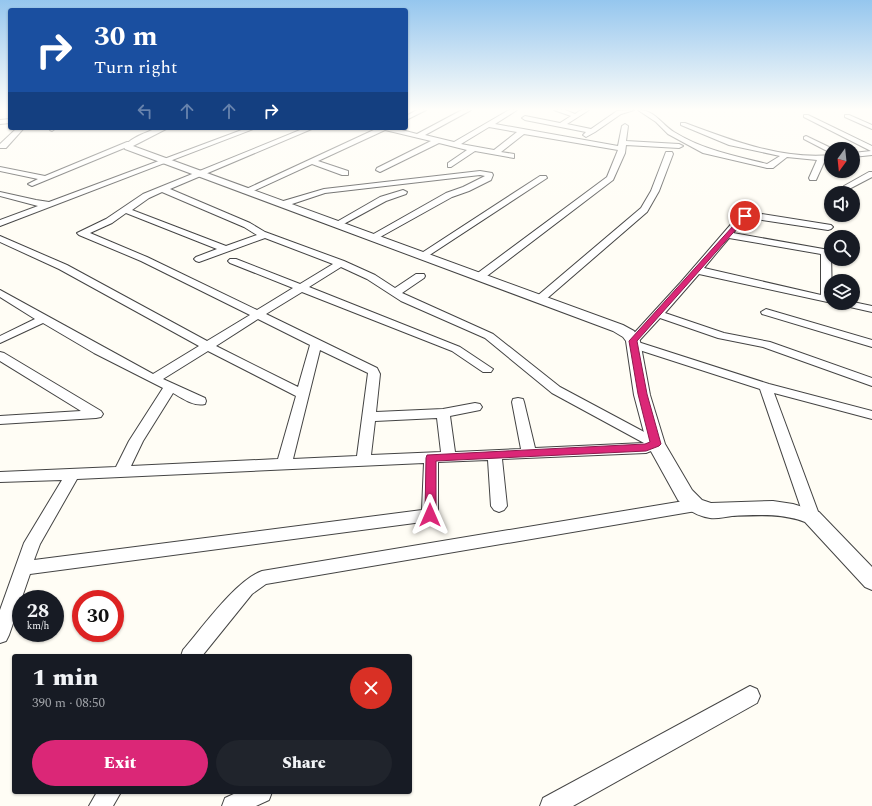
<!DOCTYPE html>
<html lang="en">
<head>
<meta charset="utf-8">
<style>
	body { margin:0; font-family:Spectral,serif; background:#20242c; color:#f1f3f6; height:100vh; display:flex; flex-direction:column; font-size:15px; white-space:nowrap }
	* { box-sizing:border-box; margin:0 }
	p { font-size:13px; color:#9ea1a6 }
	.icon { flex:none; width:22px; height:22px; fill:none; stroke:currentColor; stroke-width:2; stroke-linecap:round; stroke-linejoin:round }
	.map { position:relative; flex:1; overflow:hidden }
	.panel { position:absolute; left:12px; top:654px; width:400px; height:140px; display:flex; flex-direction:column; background:#171b24; border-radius:4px; box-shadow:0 1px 3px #0004 }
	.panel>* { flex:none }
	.top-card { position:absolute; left:8px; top:8px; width:400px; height:122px; border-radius:4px; box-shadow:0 1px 3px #0004; background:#1a4fa0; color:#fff; overflow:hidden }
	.needle { width:26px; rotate:195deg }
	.buttons { position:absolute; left:824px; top:142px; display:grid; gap:8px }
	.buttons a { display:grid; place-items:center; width:36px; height:36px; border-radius:50%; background:#171b24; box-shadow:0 1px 3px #0004; font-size:20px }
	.speed { position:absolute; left:12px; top:590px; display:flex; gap:8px; font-size:20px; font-weight:700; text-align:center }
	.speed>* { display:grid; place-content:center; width:52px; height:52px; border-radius:50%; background:#171b24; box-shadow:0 1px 3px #0004; line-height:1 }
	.speed small { font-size:10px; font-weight:400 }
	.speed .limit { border:6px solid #d22; background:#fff; color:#111 }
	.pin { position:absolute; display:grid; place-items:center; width:34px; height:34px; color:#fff; margin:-17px; border:2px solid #fff; border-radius:50%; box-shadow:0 1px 4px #0007 }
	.me { position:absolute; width:44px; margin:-22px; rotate:0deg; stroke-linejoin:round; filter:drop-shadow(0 0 3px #0008) }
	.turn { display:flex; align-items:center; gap:14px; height:84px; padding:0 20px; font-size:18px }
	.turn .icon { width:52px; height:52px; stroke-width:2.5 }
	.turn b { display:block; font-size:28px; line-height:34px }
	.lanes { display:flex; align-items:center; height:38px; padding:0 20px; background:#0003; justify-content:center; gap:20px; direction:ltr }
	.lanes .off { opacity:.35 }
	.round { display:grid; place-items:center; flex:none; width:42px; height:42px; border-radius:21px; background:#20242c }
	.summary { display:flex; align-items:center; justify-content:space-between; height:68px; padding:0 20px }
	h1 { font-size:24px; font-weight:800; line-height:30px }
	.action { display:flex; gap:8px; margin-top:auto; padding:8px 20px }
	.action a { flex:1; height:46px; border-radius:24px; background:#db2777; color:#fff; font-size:16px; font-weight:800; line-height:46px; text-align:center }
	.action a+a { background:#20242c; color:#f1f3f6 }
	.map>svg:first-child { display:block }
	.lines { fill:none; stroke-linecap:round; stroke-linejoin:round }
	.minor-casing { stroke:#444; stroke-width:2 }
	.tertiary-casing { stroke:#444; stroke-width:2 }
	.minor { fill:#fff; fill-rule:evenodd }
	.tertiary { fill:#fff; fill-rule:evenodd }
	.route { fill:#db2777; stroke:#8e194d }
</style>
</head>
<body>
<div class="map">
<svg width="872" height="806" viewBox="0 0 872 806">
	<rect width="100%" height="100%" fill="#fffdf5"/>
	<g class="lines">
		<!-- minor casing -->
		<g class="minor-casing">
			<g id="minor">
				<polygon points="417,110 426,110 406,120 406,116"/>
				<path d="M462,110H471L425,135L454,142L509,110H517L495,124L618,146L622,126L625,124L628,126L626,141L679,144L683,146L679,148L626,145L625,153L613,180L483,279L479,280L474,277L475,275L607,177L618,150L524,134L501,152L514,154V158L475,151L451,167H448V163L467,150L439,143L380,172L376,170L377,168L431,141L385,130L318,161L348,171V175H342L312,164L249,193H243L242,191L378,128H394L417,134ZM489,127L517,132L494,150L461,144Z"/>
				<polygon points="554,110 565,110 575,114 581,110 589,110 567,124 591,129 617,111 634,110 621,114 595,132 586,137 583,135 586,132 525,120 522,118 525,116 560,123 571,116"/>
				<path d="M638,110C655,110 661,124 674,132C703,150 735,156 767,164L780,156L729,145L681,125V123H685C730,140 783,160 831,155V159L825,160L816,180H810L809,178L817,160L787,157L773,168H767L703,153L668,134L656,122Z"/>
				<polygon points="804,115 808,115 872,146 872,155 853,157 853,153 871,151 804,117"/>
				<polygon points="845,115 849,115 872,125 872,129 845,117"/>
				<polygon points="10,119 10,123 0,124 0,120"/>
				<polygon points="17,128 24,128 6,148 0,148 0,144"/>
				<polygon points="49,128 56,128 52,131 50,130"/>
				<polygon points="247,128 256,128 0,226 0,220 38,206 0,196 0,192 36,200 49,202"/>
				<path d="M305,128H314L170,189L250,223L265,232L344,261L375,275L395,288L416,274H424L425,276L424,278L402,293L493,334L560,387L661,441L663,444L661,447L646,453L502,459L507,506L504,510L499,512L494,510L491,506L488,460L438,462V515L435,519L430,521L30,574L9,635L6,641L0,643V610L24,543L62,480L0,482V472L116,467L129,441L163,388L94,353L43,323L0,343V336L35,319L0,297V290L153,374L199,346L59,269L0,242V236L67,265L207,341L250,315L141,261L79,235L77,233L106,219L143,194ZM162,192L244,227L257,235L226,246L132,210L149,198ZM126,213L217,249L196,257L194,259L196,261L199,262L265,238L333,264L300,284L236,259H230L228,261L230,263L293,288L257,310L147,257L90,233L112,223ZM341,267L367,279L401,301L485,338L552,393L644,443L535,448L524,402L523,399L518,398L513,399L512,402L521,449L455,452L450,416L480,410L482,407L480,404L475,403L443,409L376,412L380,374L377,368L266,314L302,292L452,351L483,372H491L493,369L460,347L309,287ZM258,319L310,345L298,387L216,346ZM320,350L368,373L357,456L293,459ZM208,351L296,396L278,459L131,466L143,441L173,393C182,398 194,407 205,404L206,401L205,398L163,379ZM437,418L441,452L371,455L375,421ZM424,463L422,510L34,560L40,544L77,479Z"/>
				<polygon points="806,136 833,149 831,149 831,153 804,139 804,137"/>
				<polygon points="127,142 130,142 134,144 32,186 28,184 38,179 0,171 0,167 45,176"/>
				<polygon points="666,152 672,152 673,154 659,191 647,212 544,301 536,301 535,299 536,297 641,208 651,191"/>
				<polygon points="480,171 492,173 493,175 491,180 469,191 452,197 373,241 368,238 370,236 446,193 463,187 485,176 480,175 325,193 283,207 279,204 280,202 324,189"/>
				<polygon points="869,172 872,172 872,177 851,188 845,188 844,186"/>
				<polygon points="540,176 546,176 547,178 425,258 419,258 417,256"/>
				<polygon points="403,190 407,192 406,194 386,201 340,226 337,227 333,224 380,197"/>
				<path d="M749,212L831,225L833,227L831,229L828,230L749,218L745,219L733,233L829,250L831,252L832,303L699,274L665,313L724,333L770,342L872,378V386L763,347L718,338L660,318L638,342L769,384L872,411V419L774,393L820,517L818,521L812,523L806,521L804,517L760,389L630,347L627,341L681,282L739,215ZM729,238L821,254V295L704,268Z"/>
				<polygon points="853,302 872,306 872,312 841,305 840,303 853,303"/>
				<polygon points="766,309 872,340 872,347 762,314 761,312"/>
				<polygon points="0,352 4,353 101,411 103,414 101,417 96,418 0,424 0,416 81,411 0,361"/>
				<path d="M696,499L701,501L704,505L701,509L696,511L266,584L252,594L202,656H181L183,650C202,628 236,580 262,571Z"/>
				<polygon points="750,686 757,689 760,696 757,703 573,806 540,806 543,798"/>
				<polygon points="97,792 121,792 113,806 89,806"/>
				<polygon points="238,792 272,792 269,800 256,806 222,806 225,798"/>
			</g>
		</g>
		<!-- tertiary casing -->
		<g class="tertiary-casing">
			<path id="tertiary" d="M157,128H168L133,146L623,325L634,331L640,341L650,395L665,444L692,490L702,500L711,503L773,501L793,504L819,512L872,567V590L865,587L805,522C782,513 756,515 732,516C724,517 717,519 710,518C697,516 687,510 678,500L647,444L634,395L626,341L623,337L613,331L125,149L124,147C131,137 146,133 157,128Z"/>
		</g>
		<!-- minor -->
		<use href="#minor" class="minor"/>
		<!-- tertiary -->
		<use href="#tertiary" class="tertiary"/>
	</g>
	<!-- sky -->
	<linearGradient id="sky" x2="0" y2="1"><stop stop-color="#95c6ee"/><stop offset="0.49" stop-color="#fffefa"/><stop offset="1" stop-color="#fffefa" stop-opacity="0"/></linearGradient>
	<rect width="872" height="223" fill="url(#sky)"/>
	<!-- route -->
	<polygon class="route" points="743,215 748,216 637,341 647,394 661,444 659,446 646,451 436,461 436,515 434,518 430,520 426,518 425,515 426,458 427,455 645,444 650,442 638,394 629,341"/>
</svg>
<div class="buttons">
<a><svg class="needle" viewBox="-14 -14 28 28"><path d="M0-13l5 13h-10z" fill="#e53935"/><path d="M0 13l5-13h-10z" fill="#9ea1a6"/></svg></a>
<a><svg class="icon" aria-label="sound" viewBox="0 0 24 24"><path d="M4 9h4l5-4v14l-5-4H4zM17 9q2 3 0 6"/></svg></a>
<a><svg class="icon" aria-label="search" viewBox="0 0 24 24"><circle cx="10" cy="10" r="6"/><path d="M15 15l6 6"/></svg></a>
<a><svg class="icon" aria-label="layers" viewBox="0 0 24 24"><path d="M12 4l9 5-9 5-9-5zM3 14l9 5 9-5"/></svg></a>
</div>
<div class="speed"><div>28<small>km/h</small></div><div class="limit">30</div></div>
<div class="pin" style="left:745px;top:216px;background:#d93025"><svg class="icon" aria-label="arrive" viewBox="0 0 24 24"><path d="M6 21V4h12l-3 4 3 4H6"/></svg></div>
<svg class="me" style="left:430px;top:515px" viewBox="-20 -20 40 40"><path d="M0-17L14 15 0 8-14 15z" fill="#db2777" stroke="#fff" stroke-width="4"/></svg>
<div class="top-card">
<div class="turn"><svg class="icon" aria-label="right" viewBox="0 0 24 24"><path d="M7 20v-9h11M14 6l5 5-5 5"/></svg><div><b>30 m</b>Turn right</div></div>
<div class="lanes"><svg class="icon off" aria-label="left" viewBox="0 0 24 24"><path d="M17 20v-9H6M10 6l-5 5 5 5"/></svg><svg class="icon off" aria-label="ahead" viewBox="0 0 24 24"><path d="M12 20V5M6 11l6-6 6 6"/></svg><svg class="icon off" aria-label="ahead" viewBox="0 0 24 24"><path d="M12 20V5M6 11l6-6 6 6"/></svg><svg class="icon" aria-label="right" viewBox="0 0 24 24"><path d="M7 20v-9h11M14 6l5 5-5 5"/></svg></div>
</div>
<section class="panel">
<div class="summary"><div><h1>1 min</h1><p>390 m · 08:50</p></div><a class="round" style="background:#d93025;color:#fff"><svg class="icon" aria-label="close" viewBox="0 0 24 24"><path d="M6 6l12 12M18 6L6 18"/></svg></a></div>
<div class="action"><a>Exit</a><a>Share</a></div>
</section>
</div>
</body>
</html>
